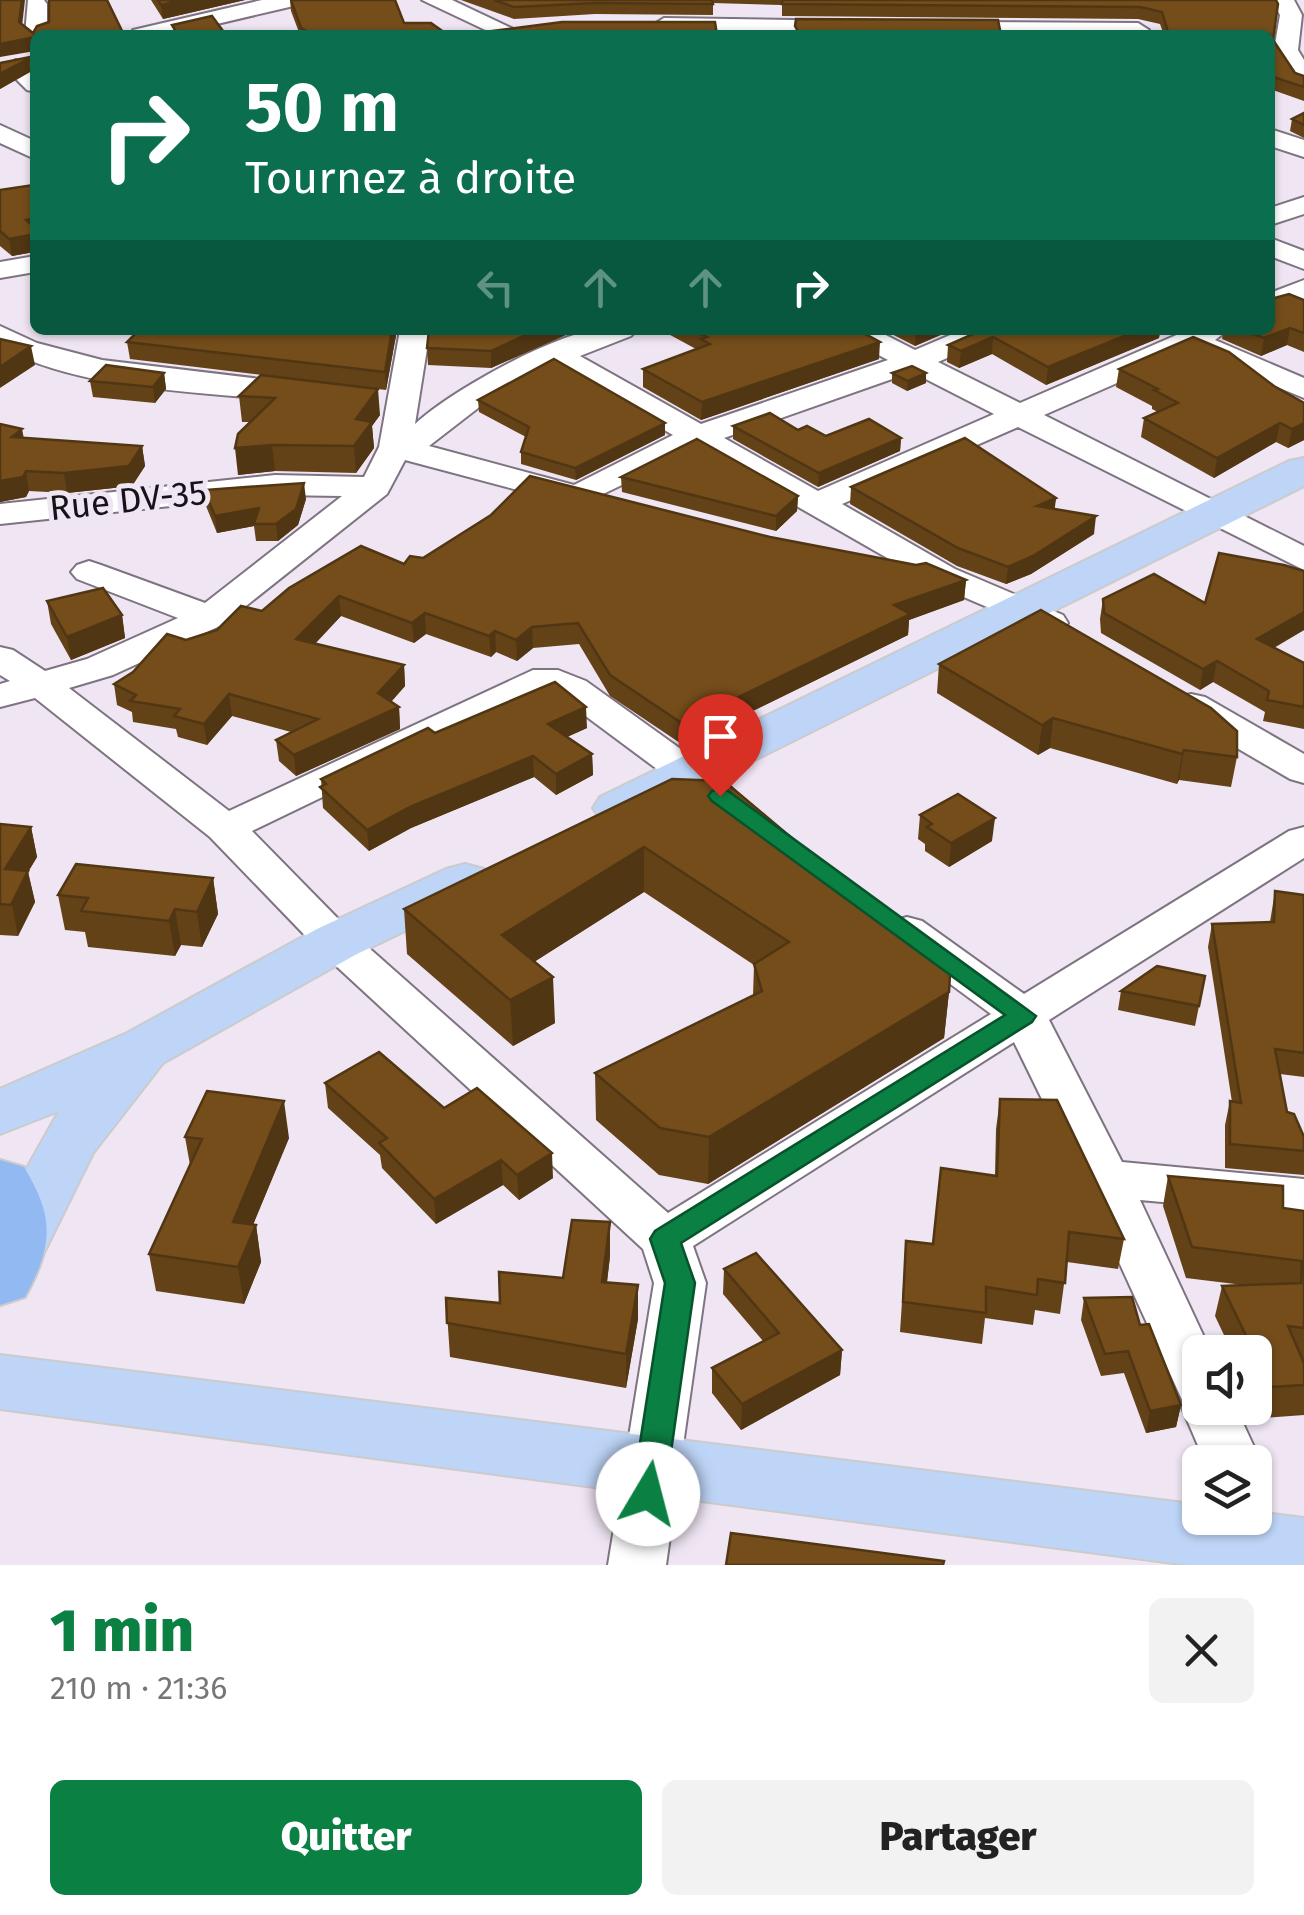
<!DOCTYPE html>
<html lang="fr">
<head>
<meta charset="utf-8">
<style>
	body { margin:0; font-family:"Fira Sans",sans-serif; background:#f2f2f2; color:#222; height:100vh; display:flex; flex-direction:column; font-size:38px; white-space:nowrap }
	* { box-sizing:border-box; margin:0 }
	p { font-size:32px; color:#767676 }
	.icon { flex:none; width:55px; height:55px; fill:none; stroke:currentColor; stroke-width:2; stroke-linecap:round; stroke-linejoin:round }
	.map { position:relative; height:1565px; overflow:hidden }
	.drawer { display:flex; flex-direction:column; background:#fff; flex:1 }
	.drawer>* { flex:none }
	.top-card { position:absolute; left:30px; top:30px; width:1245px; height:305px; border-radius:15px; box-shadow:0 2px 8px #0004; background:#0b6e4f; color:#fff; overflow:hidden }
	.controls { position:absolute; left:1182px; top:1335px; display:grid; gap:20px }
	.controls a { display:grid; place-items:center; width:90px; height:90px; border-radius:15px; background:#fff; box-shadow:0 2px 8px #0004; font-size:50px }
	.pin { position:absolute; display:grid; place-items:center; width:85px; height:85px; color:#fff; margin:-102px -42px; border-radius:50% 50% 50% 0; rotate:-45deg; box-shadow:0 0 10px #0007 }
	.pin .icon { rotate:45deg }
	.me { position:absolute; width:110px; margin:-55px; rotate:8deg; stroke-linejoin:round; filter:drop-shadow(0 0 8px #0008) }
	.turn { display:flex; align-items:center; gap:35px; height:210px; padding:0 50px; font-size:45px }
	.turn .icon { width:130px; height:130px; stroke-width:2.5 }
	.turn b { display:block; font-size:70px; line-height:85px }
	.lanes { display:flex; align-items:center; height:95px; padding:0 50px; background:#0003; justify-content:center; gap:50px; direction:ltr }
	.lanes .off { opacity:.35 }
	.round { display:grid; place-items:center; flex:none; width:105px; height:105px; border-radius:15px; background:#f2f2f2 }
	.headline { display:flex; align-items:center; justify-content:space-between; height:170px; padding:0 50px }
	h1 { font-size:60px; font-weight:800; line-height:75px; color:#0b8043 }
	.action { display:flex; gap:20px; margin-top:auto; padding:20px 50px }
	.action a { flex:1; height:115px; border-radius:15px; background:#0b8043; color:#fff; font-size:40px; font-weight:800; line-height:115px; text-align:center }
	.action a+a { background:#f2f2f2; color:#222 }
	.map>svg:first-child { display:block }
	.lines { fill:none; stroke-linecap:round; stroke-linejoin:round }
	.minor-casing { stroke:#7e7481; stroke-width:4 }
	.major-casing { stroke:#cccbcc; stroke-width:4 }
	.highway-casing { stroke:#cccbcc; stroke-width:4 }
	.minor { fill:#fff; fill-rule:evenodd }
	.major { fill:#bed5f7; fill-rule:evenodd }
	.highway { fill:#92b9f2; fill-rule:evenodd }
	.wall { fill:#644217 }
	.shaded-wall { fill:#513613 }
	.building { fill:#744d1b; stroke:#513613; stroke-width:2.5 }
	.route { fill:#0b8043; stroke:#07532c; stroke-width:2.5 }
	.labels { text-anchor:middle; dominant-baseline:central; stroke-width:10; stroke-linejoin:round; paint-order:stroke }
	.street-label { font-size:35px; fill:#161318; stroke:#f0e5f3 }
</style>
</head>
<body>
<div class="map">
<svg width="1304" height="1565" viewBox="0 0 1304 1565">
	<rect width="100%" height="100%" fill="#f0e5f3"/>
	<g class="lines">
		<!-- minor casing -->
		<g class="minor-casing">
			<g id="minor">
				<polygon points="28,0 44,0 47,4 47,35 35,35 35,42 25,35"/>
				<polygon points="262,0 301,0 298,5 170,35 130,35 133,30"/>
				<polygon points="422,0 452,0 526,35 496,35"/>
				<polygon points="1272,0 1294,0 1302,15 1298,50 1304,60 1304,85 1296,83 1274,50 1280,15"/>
				<polygon points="664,18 851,21 862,28 851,35 656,30 653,25"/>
				<polygon points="949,22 1138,23 1149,30 1145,35 941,34 938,29 941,24"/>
				<polygon points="16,60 35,72 35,92 27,90 4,67"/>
				<polygon points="0,125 35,141 35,159 0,143"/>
				<polygon points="1270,129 1304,140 1304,157 1270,146"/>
				<polygon points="1304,197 1304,214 1270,225 1270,208"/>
				<polygon points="1270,238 1304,251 1304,269 1270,256"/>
				<polygon points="35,256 35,272 0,278 0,262"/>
				<polygon points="1304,280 1304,300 1270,313 1270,293"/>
				<path d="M0,326L37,343L102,360L303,384L314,386L319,393L314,400L303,402C208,392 85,392 0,347Z"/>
				<path d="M400,330H430L415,424C450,392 549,336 596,330C609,328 623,330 636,330L631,336L580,356L701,424L888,360L843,336L838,330H876L915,350L962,330H1003L998,336L938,362L1020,403L1188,330H1228L1215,340L1304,378V398L1190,351L1044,415L1304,546V570L1018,427L842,504L955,569L1063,615L1068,623L1063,631L1050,634L931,583L697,449L578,506L405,460L387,494L222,625L113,675L69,688L229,811L533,670H558L586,681L728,783L734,792L728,801L714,804L700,801L560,697L540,692L252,831L351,932L668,1213L991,1014L892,941L885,931L892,921L907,917L922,921L1024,994L1289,831L1304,827V858L1049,1020L1122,1162L1304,1179V1215L1140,1200L1211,1352H1200V1408H1236L1261,1462L1255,1474V1462H1205L1182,1408L1184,1404L1081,1179L1014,1042L693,1246L706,1283L666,1565H608L654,1283L643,1249L321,952L210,837L35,698L0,707V684L10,681L0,675V647L13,650L45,671L87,659L178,618L77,579L71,572L77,565L89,561L101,565L205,603L342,496L275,495L0,524V504L275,475L364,477L379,447ZM554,367L673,435L574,485L429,446L491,398ZM912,372L994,414L818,491L724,438Z"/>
				<polygon points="1191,694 1205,697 1304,754 1304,783 1290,779 1177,713 1172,705 1177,697"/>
			</g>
		</g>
		<!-- major casing -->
		<g class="major-casing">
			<g id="major">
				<polygon points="1304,458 1304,486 636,819 618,823 600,819 593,808 600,797 1289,461"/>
				<polygon points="465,864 484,869 491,881 484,893 355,955 163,1063 93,1153 32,1277 9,1284 0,1282 0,1216 59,1111 0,1134 0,1089 127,1033 317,929 446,869"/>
				<polygon points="0,1355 1200,1505 1200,1518 1255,1518 1255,1512 1304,1518 1304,1565 1188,1565 0,1409"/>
			</g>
		</g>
		<!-- highway casing -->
		<g class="highway-casing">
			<path id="highway" d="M0,1160L24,1167C55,1218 53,1245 25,1297L0,1305Z"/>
		</g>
		<!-- minor -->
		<use href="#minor" class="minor"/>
		<!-- major -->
		<use href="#major" class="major"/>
		<!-- highway -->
		<use href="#highway" class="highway"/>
	</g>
	<!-- wall -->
	<g class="wall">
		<polygon points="151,0 245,0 163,19"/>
		<polygon points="290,0 395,0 404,23 448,35 300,35 291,11"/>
		<polygon points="461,0 1276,0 1273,40 1295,73 1304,76 1304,101 1270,89 1270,35 1164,35 1160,24 1138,19 782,16 782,5 713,3 713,15 595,14 514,19"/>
		<polygon points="35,56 35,78 30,72 0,89 0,63"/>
		<polygon points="1304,113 1304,138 1290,131 1292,119"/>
		<polygon points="35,187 35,254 34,252 12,256 0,246 0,190"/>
		<polygon points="1271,299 1304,300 1304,352 1287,345 1261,356 1222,339 1224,330 1270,330"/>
		<polygon points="139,330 397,330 386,390 130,359 127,342"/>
		<polygon points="429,330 577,330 491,368 428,365 427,348"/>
		<polygon points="661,330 858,330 879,359 701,420 643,387 643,369 696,349"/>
		<polygon points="884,330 952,330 915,346"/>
		<polygon points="982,330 1159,338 1046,385 992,354 959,368 947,362 948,345"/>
		<polygon points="1119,369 1274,386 1304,403 1304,440 1288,448 1276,442 1214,478 1141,437 1144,418 1158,412 1152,409 1152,406 1116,387"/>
		<polygon points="164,373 166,389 155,403 93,397 90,381"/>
		<polygon points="892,373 926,383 907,391 892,383"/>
		<polygon points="261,375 380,415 372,426 374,448 356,473 275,471 238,475 250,422 242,422 239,396"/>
		<polygon points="478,400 665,435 576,480 521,464 521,452 526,437 479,412"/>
		<polygon points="0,424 23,438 142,446 145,466 132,486 67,493 29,491 26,497 0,502"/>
		<polygon points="733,426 798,430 826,436 901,438 900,451 818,487 733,439"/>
		<polygon points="621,477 798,496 797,511 776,531 622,492"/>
		<polygon points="851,487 1056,498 1054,509 1094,534 1031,574 1006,584 957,566 850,504"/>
		<polygon points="204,490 306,499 298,525 278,541 256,541 254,526 217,533 206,506"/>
		<polygon points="770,537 966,580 964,600 909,620 908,635 683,745 610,696 579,644 533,648 517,661 496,652 491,657 426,634 414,643 341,616 315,644 404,665 405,686 391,702 399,707 400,729 296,776 279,761 276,740 291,732 232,716 207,745 178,737 176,729 133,722 132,712 117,705 114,684 186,640 217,630 262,611 423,558"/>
		<polygon points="1103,599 1205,603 1304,630 1274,648 1304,663 1304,729 1263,721 1265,712 1213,682 1200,690 1101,633 1100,619"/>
		<polygon points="47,601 122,615 125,638 71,660 51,624"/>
		<polygon points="939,664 1237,757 1231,787 1179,780 1177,784 1050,748 1038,755 937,693"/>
		<polygon points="587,728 567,737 592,754 593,775 556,795 534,777 411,828 369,851 323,808 321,779 435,733"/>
		<polygon points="672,779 949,992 944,1038 708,1184 659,1175 596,1120 595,1073 753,996 754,965 644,892 534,962 555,1023 513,1046 407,954 404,909"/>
		<polygon points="920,815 992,841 949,867 925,851 925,844 918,839"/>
		<polygon points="0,824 31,827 37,857 28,872 35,902 18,936 0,935"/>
		<polygon points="213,878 218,914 202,947 181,945 175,956 88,947 85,932 65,930 58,895"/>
		<polygon points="1275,891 1304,895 1304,1077 1280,1074 1287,1112 1304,1137 1304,1175 1225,1168 1225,1125 1230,1101 1232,1102 1208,947 1212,924 1270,922"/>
		<polygon points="1205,976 1195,1026 1118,1010 1121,991"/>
		<polygon points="325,1083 444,1108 553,1178 519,1200 503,1185 436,1224 382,1168 380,1155 328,1108"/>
		<polygon points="1000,1099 1124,1239 1118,1269 1067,1262 1060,1314 1035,1310 1033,1325 985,1318 982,1344 900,1332 906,1241 933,1244 995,1175 996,1129"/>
		<polygon points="185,1137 289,1138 253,1225 256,1225 261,1262 244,1304 156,1291 149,1254 190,1165"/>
		<polygon points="1168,1176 1283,1208 1304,1211 1304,1415 1262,1418 1255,1402 1255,1352 1232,1352 1215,1316 1222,1286 1243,1285 1186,1278 1163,1206"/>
		<polygon points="610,1256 607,1282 638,1285 638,1319 626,1388 450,1357 446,1298 500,1303 563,1278"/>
		<polygon points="724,1269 842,1350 840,1375 741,1430 712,1393 712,1368 763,1341 723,1294"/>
		<polygon points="1084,1298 1140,1325 1181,1405 1176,1427 1146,1433 1124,1373 1101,1376 1081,1320"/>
	</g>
	<!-- shaded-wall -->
	<g class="shaded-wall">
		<polygon points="22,0 25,0 21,35 19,22"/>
		<polygon points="182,0 245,0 163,19 161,5"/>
		<polygon points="35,37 35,51 0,57 0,44"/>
		<polygon points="28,59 30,72 0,89 0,74"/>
		<polygon points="35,218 35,236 32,236 34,252 12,256 9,239 26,220"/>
		<polygon points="1290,328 1287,345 1261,356 1264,338"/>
		<polygon points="392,330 397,330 386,390 385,372"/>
		<polygon points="537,330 577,330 491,368 491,351"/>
		<polygon points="916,330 952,330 915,346"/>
		<polygon points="1139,330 1161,330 1159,338 1046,385 1048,367"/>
		<polygon points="993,337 992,354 959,368 961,351"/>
		<polygon points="880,342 879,359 701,420 702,402"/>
		<polygon points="31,346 35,365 0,388 0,367"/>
		<polygon points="164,373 166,389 155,403 153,387"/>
		<polygon points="926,373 926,383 907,391 908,381"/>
		<polygon points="378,389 380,415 372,426 374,448 356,473 354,446 356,419"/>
		<polygon points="665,423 665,435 576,480 575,468"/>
		<polygon points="1280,423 1276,442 1214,478 1217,458"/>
		<polygon points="1304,423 1304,440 1288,448 1292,429"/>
		<polygon points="22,429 26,449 12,437"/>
		<polygon points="901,438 900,451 818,487 819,473"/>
		<polygon points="272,445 275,471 238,475 235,448"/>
		<polygon points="142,446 145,466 132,486 67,493 64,473"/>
		<polygon points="26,471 29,491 26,497 0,502 0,481"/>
		<polygon points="304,483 306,499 298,525 278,541 276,524"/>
		<polygon points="798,496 797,511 776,531 776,516"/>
		<polygon points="1056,498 1054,515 1037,506"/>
		<polygon points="259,508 254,526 217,533 215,516"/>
		<polygon points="1096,516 1094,534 1031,574 1006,584 1008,567"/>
		<polygon points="966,580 964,600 909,620 908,635 683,745 683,724 894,605"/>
		<polygon points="339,596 341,616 299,660 296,639"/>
		<polygon points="1304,612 1304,630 1253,659 1257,639"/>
		<polygon points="425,613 426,634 414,643 412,623"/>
		<polygon points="122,615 125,638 71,660 67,637"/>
		<polygon points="532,627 533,648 517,661 516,640"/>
		<polygon points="495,631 496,652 491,657 489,636"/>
		<polygon points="1217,661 1213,682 1200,690 1203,669"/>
		<polygon points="404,665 405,686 380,714 378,693"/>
		<polygon points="229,694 232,716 207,745 204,724"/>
		<polygon points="399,707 400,729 296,776 294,755"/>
		<polygon points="586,707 587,728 549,745 548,724"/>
		<polygon points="1053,718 1050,748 1038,755 1042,725"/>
		<polygon points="1184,750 1179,780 1177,784 1182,754"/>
		<polygon points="592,754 593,775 556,795 556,774"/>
		<polygon points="533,756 534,777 411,828 369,851 367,830 410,807"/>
		<polygon points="995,818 992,841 949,867 951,843"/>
		<polygon points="31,827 37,857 28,872 35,902 18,936 5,869"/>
		<polygon points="644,847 644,892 504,981 502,935"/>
		<polygon points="213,878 218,914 202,947 197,912"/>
		<polygon points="175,909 181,945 175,956 169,921"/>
		<polygon points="553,977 555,1023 513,1046 510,1000"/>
		<polygon points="949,992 944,1038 708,1184 709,1137"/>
		<polygon points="284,1101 289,1138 239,1258 233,1222"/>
		<polygon points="552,1153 553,1178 519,1200 517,1175"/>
		<polygon points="501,1160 503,1185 436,1224 434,1199"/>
		<polygon points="610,1222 610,1256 603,1316 602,1282"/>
		<polygon points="256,1225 261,1262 244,1304 238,1267"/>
		<polygon points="638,1285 638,1319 626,1388 626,1354"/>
		<polygon points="842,1350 840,1375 741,1430 742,1404"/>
		<polygon points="1181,1405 1176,1427 1146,1433 1150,1411"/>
	</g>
	<!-- building -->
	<g class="building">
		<polygon points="0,0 22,0 19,22 33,33 37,26 49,22 49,0 107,0 124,35 35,35 35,37 0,44"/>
		<polygon points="158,0 182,0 161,5"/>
		<polygon points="291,0 395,0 404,23 431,23 448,35 314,35 301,28"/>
		<polygon points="494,0 712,0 713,4 595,3 514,7"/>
		<polygon points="782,0 1276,0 1278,4 1273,40 1295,73 1304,76 1304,87 1270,76 1270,35 1169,35 1162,12 1140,7 782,4"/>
		<polygon points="212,16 226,35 178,35 172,25"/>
		<polygon points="796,19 998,20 1001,35 800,35 795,26"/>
		<polygon points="562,22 715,22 717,35 461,35"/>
		<polygon points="35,56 35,66 28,59 0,74 0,63"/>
		<polygon points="1304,113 1304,125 1292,119"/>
		<polygon points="34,185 35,218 26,220 35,228 35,243 31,235 9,239 0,231 0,190"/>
		<polygon points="1270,292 1271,299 1289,294 1304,300 1304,333 1290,328 1264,338 1244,330 1270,330"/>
		<polygon points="139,330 392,330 385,372 127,342"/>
		<polygon points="429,330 537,330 491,351 427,348"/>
		<polygon points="694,330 858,330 880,342 702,402 643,369 710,344 701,339 707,337"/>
		<polygon points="982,330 1139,330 1048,367 993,337 961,351 948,345"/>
		<polygon points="1193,337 1229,352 1274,386 1304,403 1304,423 1292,429 1280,423 1217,458 1144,418 1178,403 1154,390 1158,389 1119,369"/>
		<polygon points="0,339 31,346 0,367"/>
		<polygon points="554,359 665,423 575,468 521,452 529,427 478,400"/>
		<polygon points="106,365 164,373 153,387 90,381"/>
		<polygon points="912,366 926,373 908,381 892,373"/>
		<polygon points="261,375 378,389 356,419 372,422 354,446 272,445 235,448 238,434 275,398 239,396"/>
		<polygon points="770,413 798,430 807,426 826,436 869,419 901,438 819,473 733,426"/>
		<polygon points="0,424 22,429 12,437 142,446 129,466 64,473 26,471 23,477 0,481"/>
		<polygon points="965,438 1056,498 1037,506 1096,516 1033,556 1008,567 958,548 851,487"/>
		<polygon points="697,439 798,496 776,516 621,477"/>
		<polygon points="530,476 770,537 916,565 926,563 966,580 894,605 910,614 683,724 610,675 578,623 532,627 516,640 495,631 489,636 425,613 412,623 339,596 296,639 404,665 378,693 399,707 294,755 276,740 318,719 229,694 204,724 174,716 180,709 130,701 136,695 114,684 133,672 167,634 186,640 217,630 241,606 262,611 289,588 361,546 404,564 410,556 423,558 491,515"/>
		<polygon points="304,483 296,509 276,524 254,524 259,508 215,516 204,490"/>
		<polygon points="1219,553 1284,565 1304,571 1304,612 1257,639 1304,663 1304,707 1267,700 1269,691 1217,661 1203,669 1104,613 1103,599 1154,574 1205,603"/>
		<polygon points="103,588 122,615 67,637 47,601"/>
		<polygon points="1041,610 1211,708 1237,731 1237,757 1184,750 1182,754 1053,718 1042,725 939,664"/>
		<polygon points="555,682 586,707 548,724 592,754 556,774 533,756 410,807 367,830 320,787 326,784 321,779 428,728 435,733"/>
		<polygon points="672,779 724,781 825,866 951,957 949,992 709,1137 660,1128 595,1073 762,991 754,964 789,942 644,847 502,935 553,977 510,1000 404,909"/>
		<polygon points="958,794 995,818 951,843 927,827 932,824 920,815"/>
		<polygon points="0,824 31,827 5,869 28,871 11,905 0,904"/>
		<polygon points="76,864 213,878 197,912 175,909 169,921 81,911 88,898 58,895"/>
		<polygon points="1275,891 1304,895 1304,1053 1275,1049 1287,1112 1294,1114 1304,1137 1304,1151 1230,1144 1230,1101 1241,1103 1212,924 1274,922"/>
		<polygon points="1157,966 1205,976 1199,1006 1121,991"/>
		<polygon points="379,1052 444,1108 477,1088 552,1153 517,1175 501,1160 434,1199 379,1143 387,1138 325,1083"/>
		<polygon points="207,1091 284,1101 233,1222 256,1225 238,1267 149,1254 202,1139 185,1137"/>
		<polygon points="1000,1099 1057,1100 1124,1239 1069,1232 1065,1283 1038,1279 1037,1295 986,1287 986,1313 903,1302 906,1241 933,1244 941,1168 997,1176"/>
		<polygon points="1168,1176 1283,1186 1283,1208 1304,1211 1304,1328 1288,1326 1304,1363 1304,1385 1270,1387 1255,1356 1255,1352 1254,1352 1222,1286 1301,1283 1302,1261 1192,1247"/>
		<polygon points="572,1220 610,1222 602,1282 638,1285 626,1354 447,1323 446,1298 500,1303 499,1272 563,1278"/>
		<polygon points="756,1253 842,1350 742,1404 712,1368 779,1333 724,1269"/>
		<polygon points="1132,1297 1140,1325 1149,1324 1181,1405 1150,1411 1128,1351 1105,1354 1084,1298"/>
		<polygon points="731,1533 944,1561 943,1565 726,1565"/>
	</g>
	<!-- route -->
	<polygon class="route" points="720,789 728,791 1036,1016 1032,1022 681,1243 695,1283 665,1494 660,1503 648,1507 637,1503 632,1494 665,1283 650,1239 655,1231 1005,1015 712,801 708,796 712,791"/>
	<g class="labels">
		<!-- street labels -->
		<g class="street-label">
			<text transform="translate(128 500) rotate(-6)">Rue DV-35</text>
		</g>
	</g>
</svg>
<div class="controls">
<a><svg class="icon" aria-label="sound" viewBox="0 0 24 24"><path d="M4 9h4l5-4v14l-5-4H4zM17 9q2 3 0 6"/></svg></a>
<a><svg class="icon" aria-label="layers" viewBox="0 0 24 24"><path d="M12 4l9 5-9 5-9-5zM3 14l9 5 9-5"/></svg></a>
</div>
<div class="pin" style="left:720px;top:796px;background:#d93025"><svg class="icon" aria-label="arrive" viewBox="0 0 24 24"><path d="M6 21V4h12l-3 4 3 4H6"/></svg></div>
<svg class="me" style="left:648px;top:1494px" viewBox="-20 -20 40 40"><circle r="19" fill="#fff"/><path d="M0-13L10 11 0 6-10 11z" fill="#0b8043"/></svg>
<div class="top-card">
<div class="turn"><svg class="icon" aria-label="right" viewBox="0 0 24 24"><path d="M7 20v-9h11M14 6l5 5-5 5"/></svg><div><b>50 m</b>Tournez à droite</div></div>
<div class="lanes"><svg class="icon off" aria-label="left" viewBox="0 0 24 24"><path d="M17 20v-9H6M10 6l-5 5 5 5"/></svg><svg class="icon off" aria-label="ahead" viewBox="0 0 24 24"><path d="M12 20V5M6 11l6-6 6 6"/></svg><svg class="icon off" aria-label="ahead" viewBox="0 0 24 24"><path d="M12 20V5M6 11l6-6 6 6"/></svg><svg class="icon" aria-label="right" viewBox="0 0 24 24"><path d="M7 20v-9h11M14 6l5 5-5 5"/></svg></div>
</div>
</div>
<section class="drawer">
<div class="headline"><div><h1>1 min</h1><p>210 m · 21:36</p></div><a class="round"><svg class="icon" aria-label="close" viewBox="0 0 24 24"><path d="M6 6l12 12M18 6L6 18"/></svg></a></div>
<div class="action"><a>Quitter</a><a>Partager</a></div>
</section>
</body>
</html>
